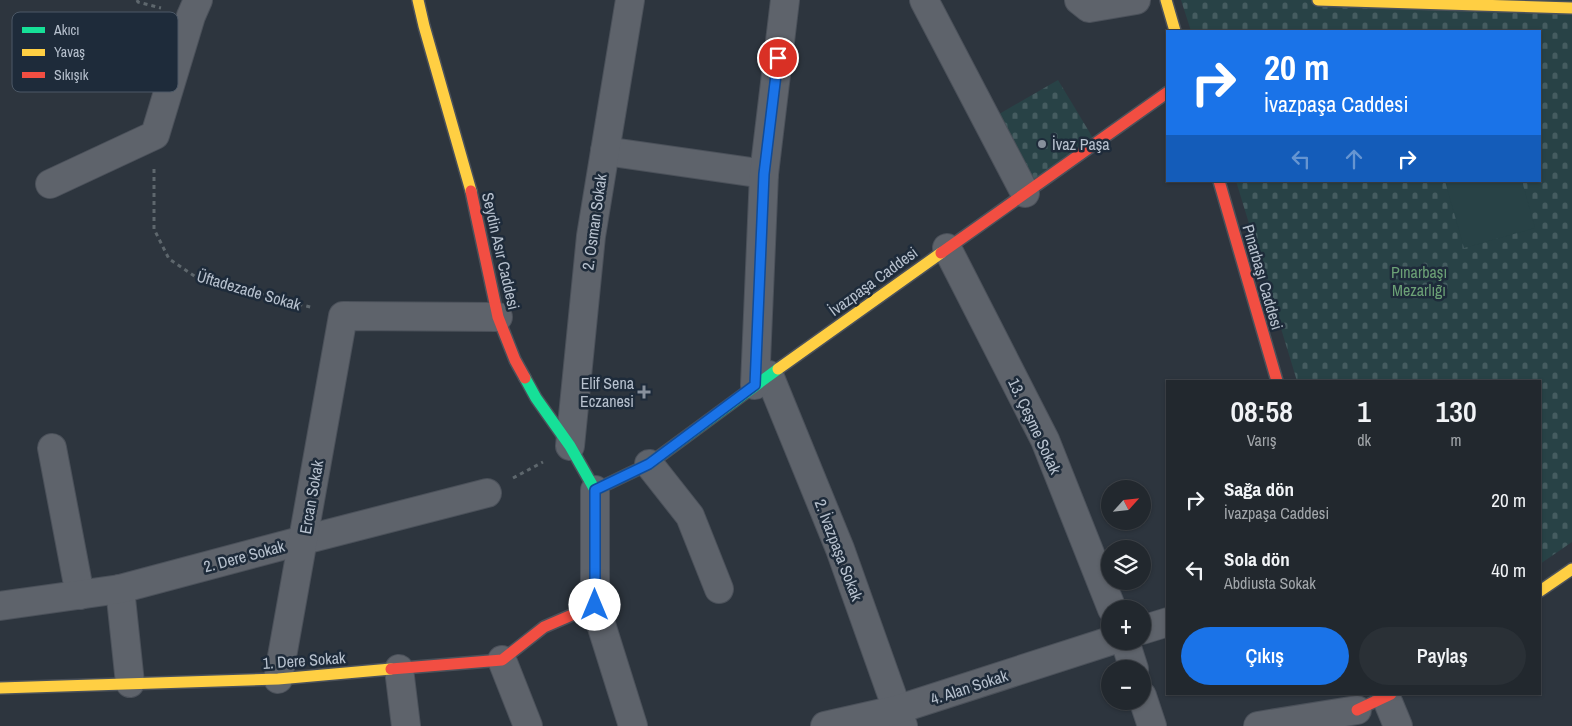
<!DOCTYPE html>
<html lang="tr">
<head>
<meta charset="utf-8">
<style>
	body { margin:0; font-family:"Archivo Narrow",sans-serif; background:#2a3036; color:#f1f3f6; height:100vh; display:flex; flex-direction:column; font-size:19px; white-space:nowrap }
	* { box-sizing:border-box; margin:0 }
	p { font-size:16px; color:#a2a6aa }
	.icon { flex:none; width:28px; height:28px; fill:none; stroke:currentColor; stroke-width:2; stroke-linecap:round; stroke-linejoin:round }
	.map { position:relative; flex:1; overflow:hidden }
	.drawer { position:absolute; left:1166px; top:380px; width:375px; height:315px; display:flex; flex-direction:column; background:#22282e; border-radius:0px; box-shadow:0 1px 4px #0004,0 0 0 1px #3f444a }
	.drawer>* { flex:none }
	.banner { position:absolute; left:1166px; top:30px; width:375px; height:152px; border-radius:0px; box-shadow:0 1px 4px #0004,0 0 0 1px #3f444a; background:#1a73e8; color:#fff; overflow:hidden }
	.needle { width:32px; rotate:63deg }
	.fabs { position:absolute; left:1101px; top:480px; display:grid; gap:10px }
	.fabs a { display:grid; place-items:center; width:50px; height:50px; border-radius:50%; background:#22282e; box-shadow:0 1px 4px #0004,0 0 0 1px #3f444a; font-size:25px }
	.pin { position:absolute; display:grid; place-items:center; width:42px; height:42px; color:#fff; margin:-21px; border:2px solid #fff; border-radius:50%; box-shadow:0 1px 5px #0007 }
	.me { position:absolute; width:55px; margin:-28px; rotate:0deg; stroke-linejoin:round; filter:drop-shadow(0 0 4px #0008) }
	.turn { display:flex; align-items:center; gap:18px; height:105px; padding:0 15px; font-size:22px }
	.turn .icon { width:65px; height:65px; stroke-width:2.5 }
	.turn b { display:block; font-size:35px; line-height:42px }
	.lanes { display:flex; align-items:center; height:48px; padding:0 15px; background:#0003; justify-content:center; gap:25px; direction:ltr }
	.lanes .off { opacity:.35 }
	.eta { display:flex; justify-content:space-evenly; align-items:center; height:85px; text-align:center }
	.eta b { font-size:30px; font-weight:600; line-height:35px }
	.primary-button { display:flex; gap:10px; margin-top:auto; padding:10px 15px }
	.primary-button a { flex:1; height:58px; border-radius:30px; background:#1a73e8; color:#fff; font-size:20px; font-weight:600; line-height:58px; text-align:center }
	.primary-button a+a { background:#2a3036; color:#f1f3f6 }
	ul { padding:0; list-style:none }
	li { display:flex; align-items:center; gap:15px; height:70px; padding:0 15px }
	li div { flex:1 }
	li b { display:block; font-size:19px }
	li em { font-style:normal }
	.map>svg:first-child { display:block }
	.cemetery { fill:url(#cemetery-stones) }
	.park { fill:#284246 }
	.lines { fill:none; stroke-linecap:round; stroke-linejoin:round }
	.street-casing { stroke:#4b515a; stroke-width:30 }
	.fast-casing { stroke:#4b515a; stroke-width:14 }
	.slow-casing { stroke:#4b515a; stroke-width:14 }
	.jam-casing { stroke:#4b515a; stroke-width:14 }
	.path { stroke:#5e676d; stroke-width:3; stroke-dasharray:4 4; stroke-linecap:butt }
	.street { stroke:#5e636b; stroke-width:28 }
	.fast { stroke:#16e098; stroke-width:11 }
	.slow { stroke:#ffcf43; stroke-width:11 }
	.jam { stroke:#f24e42; stroke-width:11 }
	.route-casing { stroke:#114b97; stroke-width:12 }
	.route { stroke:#1a73e8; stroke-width:9 }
	.poi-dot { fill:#87909c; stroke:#1e2b3a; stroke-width:2 }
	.labels { text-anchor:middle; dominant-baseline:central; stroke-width:5; stroke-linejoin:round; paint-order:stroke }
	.poi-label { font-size:16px; fill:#b7c1ce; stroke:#1e2b3a; text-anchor:start }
	.street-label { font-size:16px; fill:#b7c1ce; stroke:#1e2b3a }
	.park-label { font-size:16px; fill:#6ca176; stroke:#1e2b3a }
	.key { fill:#1e2b3a; stroke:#4c5866; stroke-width:1 }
	.key-label { font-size:14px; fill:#b7c1ce }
</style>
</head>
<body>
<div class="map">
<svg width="1572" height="726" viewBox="0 0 1572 726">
	<defs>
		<pattern id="cemetery-stones" width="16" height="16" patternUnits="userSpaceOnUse" patternTransform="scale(1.25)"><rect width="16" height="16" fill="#284246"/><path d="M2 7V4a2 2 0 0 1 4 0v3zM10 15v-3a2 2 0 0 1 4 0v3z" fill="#455c60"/></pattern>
	</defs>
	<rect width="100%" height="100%" fill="#2d353e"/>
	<!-- cemetery -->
	<g class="cemetery">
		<polygon points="1181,0 1572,0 1572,542 1540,564 1540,381 1297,381 1236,181 1540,181 1540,31 1191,31"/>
		<polygon points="1058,80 1096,143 1025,193 987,121"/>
	</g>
	<!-- park -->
	<polygon class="park" points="1445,181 1522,181 1535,228 1464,248"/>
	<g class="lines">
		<!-- street casing -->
		<g class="street-casing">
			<g id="street">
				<polyline points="924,0 1025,193"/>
				<polyline points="1079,0 1089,8 1136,0"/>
				<polyline points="605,151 764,174"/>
				<polyline points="50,184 155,135 191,16 198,0"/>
				<polyline points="947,248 1045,440 1112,609"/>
				<polyline points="769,375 840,549 903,726"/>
				<polyline points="755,385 764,174 785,0"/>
				<polyline points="570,446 591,236 630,0"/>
				<polyline points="52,448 80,595"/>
				<polyline points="649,464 690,516 719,589"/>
				<polyline points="595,490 595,605 633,726"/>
				<polyline points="120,589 130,683"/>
				<polyline points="0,606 120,589 304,540 487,493"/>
				<polyline points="1142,630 1168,622"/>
				<polyline points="1125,641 1134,669"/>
				<polyline points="502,660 528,726"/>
				<polyline points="399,669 406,726"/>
				<polyline points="278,679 343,316 498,317"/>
				<polyline points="1142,696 1152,726"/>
				<polyline points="1386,697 1398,726"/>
				<polyline points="825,726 896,710 1110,641"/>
				<polyline points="1258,726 1357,710"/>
			</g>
		</g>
		<!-- fast casing -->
		<g class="fast-casing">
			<polyline id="fast" points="525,378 536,398 570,446 595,490 649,464 778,369"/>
		</g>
		<!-- slow casing -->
		<g class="slow-casing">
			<g id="slow">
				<polyline points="418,0 424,26 471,191"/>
				<polyline points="1166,0 1175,31"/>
				<polyline points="1318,0 1572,8"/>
				<polyline points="778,369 941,253"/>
				<polyline points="1540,591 1572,569"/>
				<polyline points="0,688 278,679 391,669"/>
			</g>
		</g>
		<!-- jam casing -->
		<g class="jam-casing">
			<g id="jam">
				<polyline points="1219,181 1277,381"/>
				<polyline points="471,191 498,317 515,360 525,378"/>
				<polyline points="941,253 1168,92"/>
				<polyline points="391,669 502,660 544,627 595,605"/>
				<polyline points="1357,710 1391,694"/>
			</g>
		</g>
		<!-- path -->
		<g class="path">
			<polyline points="137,0 138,2 161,8"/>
			<polyline points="154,169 154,229 169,259 196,277 314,308"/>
			<polyline points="513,478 543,462"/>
		</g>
		<!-- street -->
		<use href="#street" class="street"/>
		<!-- fast -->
		<use href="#fast" class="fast"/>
		<!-- slow -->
		<use href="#slow" class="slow"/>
		<!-- jam -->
		<use href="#jam" class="jam"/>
	</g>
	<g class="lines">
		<!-- route casing -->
		<g class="route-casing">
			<polyline id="route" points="595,605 595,490 649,464 755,385 764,174 778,58"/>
		</g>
		<!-- route -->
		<use href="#route" class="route"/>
	</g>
	<!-- markers -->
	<g class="poi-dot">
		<circle cx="1042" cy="144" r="5"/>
		<path d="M641.5 384.5h5v5h5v5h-5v5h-5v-5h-5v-5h5z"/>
	</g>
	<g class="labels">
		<!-- poi labels -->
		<g class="poi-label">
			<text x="1052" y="144">İvaz Paşa</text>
			<text x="634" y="383" text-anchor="end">Elif Sena<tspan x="634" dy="18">Eczanesi</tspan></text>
		</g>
		<!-- street labels -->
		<g class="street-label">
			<text transform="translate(594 222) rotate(-82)">2. Osman Sokak</text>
			<text transform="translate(501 251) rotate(77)">Seydin Asır Caddesi</text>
			<text transform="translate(1263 277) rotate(74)">Pınarbaşı Caddesi</text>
			<text transform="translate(873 281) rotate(-36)">İvazpaşa Caddesi</text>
			<text transform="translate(249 290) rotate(16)">Üftadezade Sokak</text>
			<text transform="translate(1035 426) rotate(65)">13. Çeşme Sokak</text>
			<text transform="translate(311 497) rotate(-80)">Ercan Sokak</text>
			<text transform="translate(839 550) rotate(69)">2. İvazpaşa Sokak</text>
			<text transform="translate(244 556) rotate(-15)">2. Dere Sokak</text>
			<text transform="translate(304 660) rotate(-4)">1. Dere Sokak</text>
			<text transform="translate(969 687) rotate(-18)">4. Alan Sokak</text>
		</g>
		<!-- park labels -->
		<g class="park-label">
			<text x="1419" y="272">Pınarbaşı<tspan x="1419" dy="18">Mezarlığı</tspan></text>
		</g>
	</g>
	<!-- legend -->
	<rect x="12" y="12" width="166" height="80" rx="8" class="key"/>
	<rect x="22" y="27" width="23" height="6" fill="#16e098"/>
	<rect x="22" y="49" width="23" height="7" fill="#ffcf43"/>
	<rect x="22" y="72" width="23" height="6" fill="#f24e42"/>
	<g class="key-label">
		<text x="54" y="35">Akıcı</text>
		<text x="54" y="57">Yavaş</text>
		<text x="54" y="80">Sıkışık</text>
	</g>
</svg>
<div class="fabs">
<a><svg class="needle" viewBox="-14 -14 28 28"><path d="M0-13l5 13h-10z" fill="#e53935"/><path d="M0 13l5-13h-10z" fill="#a2a6aa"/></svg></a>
<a><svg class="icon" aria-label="layers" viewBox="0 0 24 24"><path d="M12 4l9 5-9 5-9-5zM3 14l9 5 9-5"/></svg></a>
<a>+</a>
<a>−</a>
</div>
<div class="pin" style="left:778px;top:58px;background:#d93025"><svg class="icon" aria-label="arrive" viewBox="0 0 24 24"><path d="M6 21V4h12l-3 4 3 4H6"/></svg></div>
<svg class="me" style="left:595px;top:605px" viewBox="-20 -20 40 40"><circle r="19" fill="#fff"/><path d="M0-13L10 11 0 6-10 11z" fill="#1a73e8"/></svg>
<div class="banner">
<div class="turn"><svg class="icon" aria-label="right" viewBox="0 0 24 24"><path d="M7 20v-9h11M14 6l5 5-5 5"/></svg><div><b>20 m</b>İvazpaşa Caddesi</div></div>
<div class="lanes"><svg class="icon off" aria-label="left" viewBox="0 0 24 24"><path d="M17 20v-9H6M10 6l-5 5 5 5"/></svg><svg class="icon off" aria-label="ahead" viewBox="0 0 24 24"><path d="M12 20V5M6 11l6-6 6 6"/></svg><svg class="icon" aria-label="right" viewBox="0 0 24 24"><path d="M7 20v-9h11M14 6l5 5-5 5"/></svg></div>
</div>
<section class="drawer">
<div class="eta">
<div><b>08:58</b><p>Varış</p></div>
<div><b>1</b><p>dk</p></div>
<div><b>130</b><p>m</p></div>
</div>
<ul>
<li><svg class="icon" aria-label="right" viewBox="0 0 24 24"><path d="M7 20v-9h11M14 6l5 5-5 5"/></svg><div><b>Sağa dön</b><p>İvazpaşa Caddesi</p></div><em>20 m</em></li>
<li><svg class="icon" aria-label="left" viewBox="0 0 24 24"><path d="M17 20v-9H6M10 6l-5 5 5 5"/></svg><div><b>Sola dön</b><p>Abdiusta Sokak</p></div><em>40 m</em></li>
</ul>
<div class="primary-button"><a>Çıkış</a><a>Paylaş</a></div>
</section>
</div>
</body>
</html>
